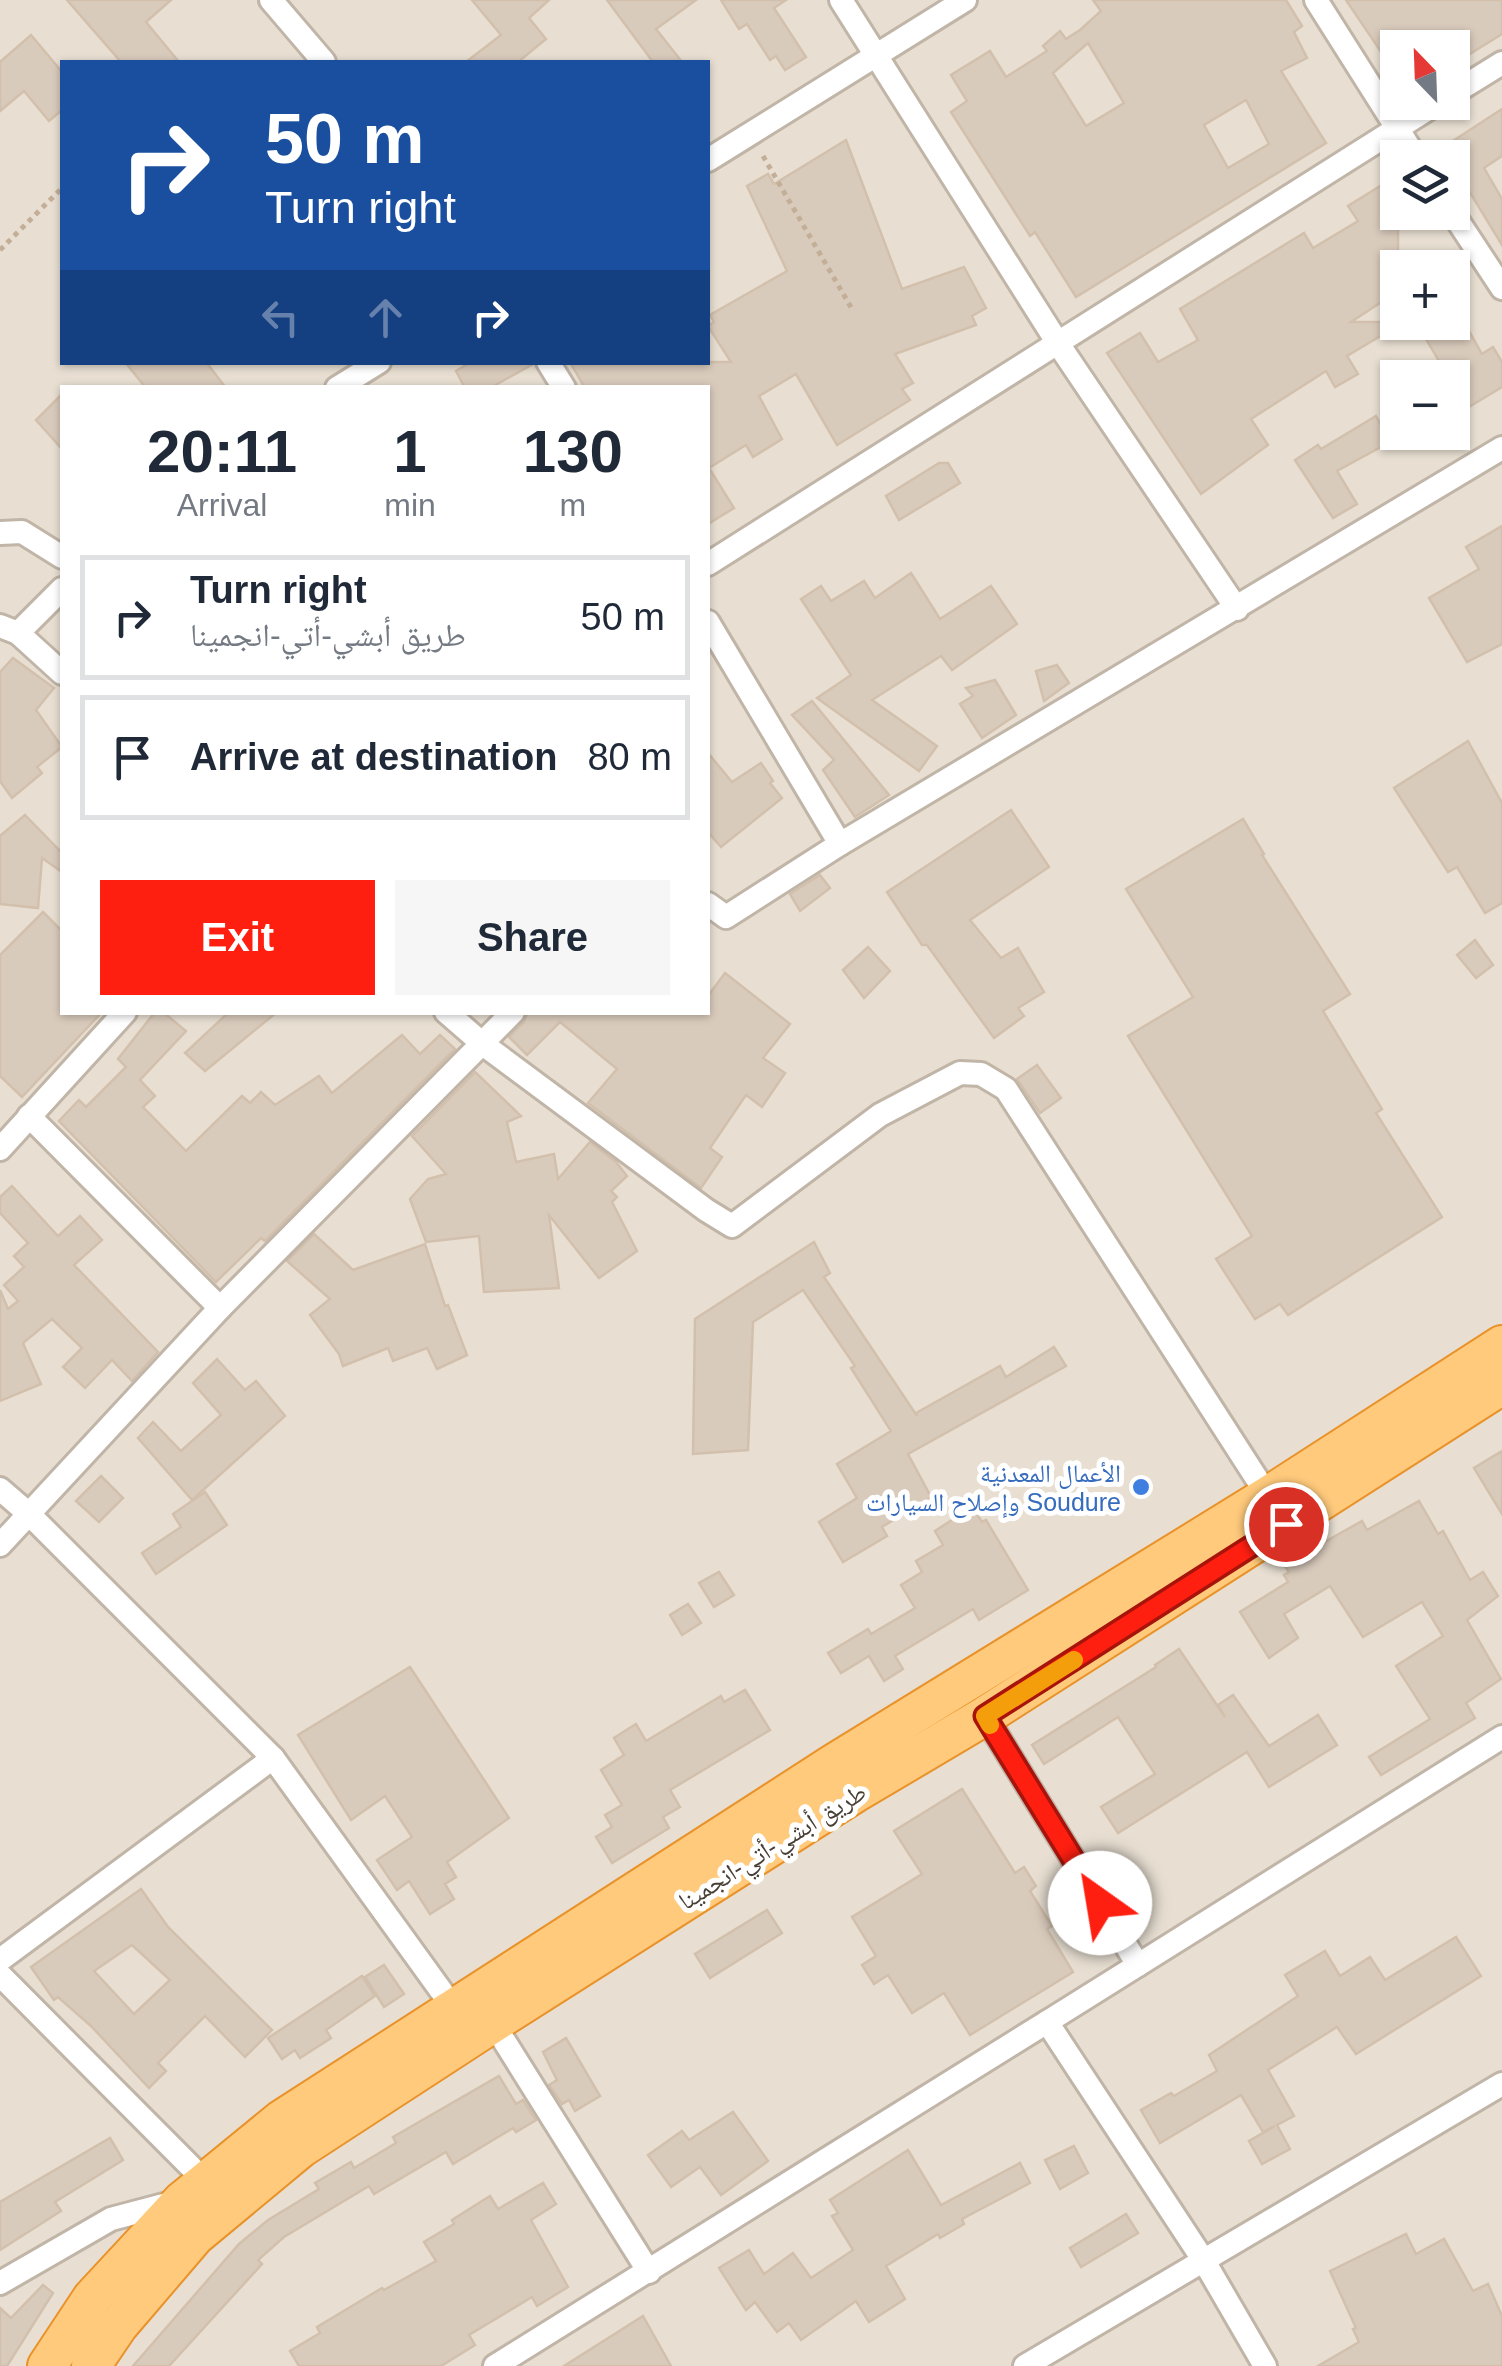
<!DOCTYPE html>
<html lang="en">
<head>
<meta charset="utf-8">
<style>
	body { margin:0; font-family:Helvetica,"Noto Naskh Arabic",sans-serif; background:#f6f6f7; color:#1f2937; height:100vh; display:flex; flex-direction:column; font-size:38px; white-space:nowrap }
	* { box-sizing:border-box; margin:0 }
	p { font-size:32px; color:#747a83 }
	.icon { flex:none; width:55px; height:55px; fill:none; stroke:currentColor; stroke-width:2; stroke-linecap:round; stroke-linejoin:round }
	.map { position:relative; flex:1; overflow:hidden }
	.panel { position:absolute; left:60px; top:385px; width:650px; height:630px; display:flex; flex-direction:column; background:#fff; border-radius:0px; box-shadow:0 2px 8px #0004 }
	.panel>* { flex:none }
	.top-card { position:absolute; left:60px; top:60px; width:650px; height:305px; border-radius:0px; box-shadow:0 2px 8px #0004; background:#1a4fa0; color:#fff; overflow:hidden }
	.needle { width:65px; rotate:337deg }
	.fabs { position:absolute; left:1380px; top:30px; display:grid; gap:20px }
	.fabs a { display:grid; place-items:center; width:90px; height:90px; border-radius:0px; background:#fff; box-shadow:0 2px 8px #0004; font-size:50px }
	.pin { position:absolute; display:grid; place-items:center; width:85px; height:85px; color:#fff; margin:-42px; border:5px solid #fff; border-radius:50%; box-shadow:0 2px 10px #0007 }
	.me { position:absolute; width:110px; margin:-55px; rotate:328deg; stroke-linejoin:round; filter:drop-shadow(0 0 8px #0008) }
	.turn { display:flex; align-items:center; gap:35px; height:210px; padding:0 40px; font-size:45px }
	.turn .icon { width:130px; height:130px; stroke-width:2.5 }
	.turn b { display:block; font-size:70px; line-height:85px }
	.lanes { display:flex; align-items:center; height:95px; padding:0 40px; background:#0003; justify-content:center; gap:50px; direction:ltr }
	.lanes .off { opacity:.35 }
	.eta { display:flex; justify-content:space-evenly; align-items:center; height:170px; text-align:center }
	.eta b { font-size:60px; font-weight:700; line-height:70px }
	.primary-button { display:flex; gap:20px; margin-top:auto; padding:20px 40px }
	.primary-button a { flex:1; height:115px; border-radius:0px; background:#ff1f11; color:#fff; font-size:40px; font-weight:700; line-height:115px; text-align:center }
	.primary-button a+a { background:#f6f6f7; color:#1f2937 }
	ul { padding:0; list-style:none }
	li { display:flex; align-items:center; gap:30px; height:125px; margin:0 20px 15px; padding:0 20px; border:5px solid #e0e1e3; border-radius:0px }
	li div { flex:1 }
	li b { display:block; font-size:38px }
	li em { font-style:normal }
	.map>svg:first-child { display:block }
	.residential { fill:#e8dfd2; fill-rule:evenodd }
	.building { fill:#d9cbbc; stroke:#d2c0ac; stroke-width:2.5; fill-rule:evenodd }
	.lines { fill:none; stroke-linecap:round; stroke-linejoin:round }
	.minor-casing { stroke:#c0b5a7; stroke-width:28 }
	.trunk-casing { stroke:#e9922a; stroke-width:42 }
	.path { stroke:#c3af97; stroke-width:5; stroke-dasharray:5 5; stroke-linecap:butt }
	.minor { stroke:#fff; stroke-width:22 }
	.trunk { stroke:#ffca7c; stroke-width:38 }
	.route-casing { stroke:#a6140b; stroke-width:25 }
	.route { stroke:#ff1f11; stroke-width:18 }
	.slow { stroke:#f59e0b; stroke-width:18 }
	.shop-dot { fill:#3f7fe0; stroke:#fff; stroke-width:4 }
	.labels { text-anchor:middle; dominant-baseline:central; stroke-width:10; stroke-linejoin:round; paint-order:stroke }
	.shop-label { font-size:25px; fill:#366cbe; stroke:#fff; text-anchor:end }
	.street-label { font-size:25px; fill:#473e34; stroke:#fff }
</style>
</head>
<body>
<div class="map">
<svg width="1502" height="2366" viewBox="0 0 1502 2366">
	<rect width="100%" height="100%" fill="#f4eee5"/>
	<!-- residential -->
	<path class="residential" d="M0,0H1502V2366H0ZM1398,48H1452V102H1398ZM62,62H708V362H62ZM1398,158H1452V212H1398ZM1398,268H1452V322H1398ZM1398,378H1452V432H1398ZM62,388H708V1012H62Z"/>
	<!-- building -->
	<g class="building">
		<polygon points="67,0 171,0 146,22 179,62 121,62"/>
		<polygon points="472,0 549,0 529,18 546,39 518,62 466,62 501,35"/>
		<polygon points="607,0 696,0 656,29 682,62 653,62"/>
		<polygon points="721,0 786,0 774,8 806,57 785,70 776,56 770,60 747,24 739,29"/>
		<path d="M1093,0H1286L1302,26L1294,32L1307,58L1281,71L1326,143L1076,297L1035,232L1030,236L951,112L967,101L951,75L990,51L1006,77L1047,51L1043,46L1060,31L1066,39L1080,30L1101,11ZM1088,43L1124,103L1086,126L1053,73ZM1246,100L1269,144L1228,168L1204,125Z"/>
		<polygon points="1346,0 1502,0 1502,34 1452,65 1452,48 1398,48 1398,77"/>
		<polygon points="31,35 62,72 62,110 49,121 24,91 0,111 0,62"/>
		<polygon points="1502,109 1502,156 1484,168 1502,199 1502,245 1452,163 1452,158 1449,158 1442,148"/>
		<polygon points="846,140 902,289 964,267 986,308 972,316 976,325 895,354 913,383 902,389 910,400 837,445 796,374 759,396 782,439 753,457 746,445 709,468 734,508 708,524 708,388 585,388 570,362 731,362 708,326 714,322 710,315 787,271 747,186 768,174 774,184"/>
		<polygon points="1398,175 1398,291 1351,322 1404,322 1347,356 1358,374 1335,387 1326,371 1251,419 1268,445 1201,494 1107,353 1140,333 1158,362 1198,340 1180,309 1304,233 1313,248 1358,221 1348,206"/>
		<polygon points="1416,322 1464,322 1482,354 1493,347 1502,362 1502,387 1467,408 1452,384 1452,378 1449,378"/>
		<polygon points="125,362 206,362 226,388 146,388"/>
		<polygon points="471,362 533,362 533,364 490,388 465,388 456,371"/>
		<polygon points="62,394 62,449 36,420"/>
		<polygon points="1376,416 1390,442 1337,471 1357,504 1333,518 1295,460 1318,445 1321,449"/>
		<polygon points="939,463 948,463 960,483 899,520 886,496"/>
		<polygon points="1502,526 1502,644 1467,662 1429,598 1479,569 1466,547"/>
		<polygon points="911,573 940,619 991,586 1017,624 952,670 941,656 872,700 937,746 919,771 817,698 851,675 801,599 821,586 831,601 864,581 875,598"/>
		<polygon points="13,658 54,688 36,710 62,747 37,767 42,773 12,798 0,781 0,672"/>
		<polygon points="1057,665 1069,683 1044,701 1036,671"/>
		<polygon points="995,680 1016,715 982,738 960,704 973,696 966,688"/>
		<polygon points="812,701 889,795 855,817 823,770 834,760 792,715"/>
		<polygon points="1468,741 1502,803 1502,903 1485,913 1457,867 1448,872 1394,788"/>
		<polygon points="708,753 732,782 761,763 773,781 770,783 782,798 721,847 708,832"/>
		<polygon points="1011,810 1049,867 970,920 1001,958 1018,948 1044,992 1018,1008 1024,1016 994,1038 927,945 922,945 887,892"/>
		<polygon points="25,815 62,853 62,872 42,858 38,908 0,904 0,836"/>
		<polygon points="1243,819 1264,854 1262,855 1350,994 1323,1011 1382,1109 1376,1113 1442,1217 1288,1315 1280,1304 1255,1319 1216,1259 1252,1236 1128,1036 1193,997 1126,889"/>
		<polygon points="820,875 830,888 800,911 790,894"/>
		<polygon points="43,912 62,931 62,1012 102,1012 22,1097 0,1076 0,955"/>
		<polygon points="1475,940 1493,965 1476,978 1457,955"/>
		<polygon points="868,947 890,971 864,998 843,970"/>
		<polygon points="725,973 790,1024 763,1058 785,1073 762,1107 746,1095 710,1148 722,1157 701,1188 588,1103 617,1069 560,1022 527,1055 509,1037 524,1022 528,1012 708,1012 708,996"/>
		<polygon points="155,1012 163,1012 186,1031 140,1080 155,1096 143,1107 186,1151 242,1096 250,1103 261,1092 275,1105 319,1076 332,1093 402,1035 420,1054 440,1035 455,1049 265,1241 261,1238 216,1282 59,1121 79,1100 86,1107 126,1067 118,1059"/>
		<polygon points="229,1012 277,1012 205,1071 185,1053"/>
		<polygon points="1037,1065 1061,1098 1040,1113 1017,1079"/>
		<polygon points="475,1072 521,1116 507,1122 516,1162 554,1154 558,1179 590,1142 616,1162 627,1176 611,1191 617,1197 612,1202 637,1251 599,1278 549,1215 559,1288 484,1292 479,1236 426,1242 410,1199 428,1179 446,1174 412,1136"/>
		<polygon points="12,1186 58,1236 80,1216 102,1240 74,1265 158,1352 132,1381 112,1360 85,1388 63,1367 82,1348 52,1319 23,1343 41,1384 0,1401 0,1290 8,1309 18,1301 4,1285 24,1267 14,1256 28,1243 0,1213 0,1197"/>
		<polygon points="314,1234 353,1270 425,1244 445,1306 448,1305 467,1355 437,1369 427,1348 393,1361 388,1348 343,1366 339,1354 310,1315 330,1299 287,1261"/>
		<polygon points="814,1242 830,1273 824,1277 917,1416 916,1413 1000,1366 1006,1377 1054,1347 1066,1366 908,1454 931,1497 882,1527 887,1536 843,1562 819,1522 857,1498 837,1464 891,1431 851,1368 855,1366 803,1290 753,1322 748,1450 693,1454 695,1319"/>
		<polygon points="217,1359 245,1390 256,1381 285,1416 192,1500 138,1438 153,1422 181,1451 221,1415 193,1383"/>
		<polygon points="1502,1451 1502,1514 1474,1468"/>
		<polygon points="101,1476 123,1498 99,1522 76,1501"/>
		<polygon points="205,1492 227,1525 156,1574 142,1553 181,1527 173,1514"/>
		<polygon points="1419,1501 1438,1534 1443,1531 1470,1580 1483,1572 1498,1596 1467,1620 1501,1679 1466,1703 1475,1718 1381,1775 1369,1757 1430,1719 1396,1666 1443,1636 1422,1602 1363,1637 1330,1586 1284,1614 1298,1638 1269,1658 1240,1612 1288,1582 1284,1575 1289,1572 1284,1565 1362,1521 1367,1530"/>
		<polygon points="972,1507 982,1522 986,1520 1028,1590 979,1620 973,1609 895,1656 903,1669 884,1681 869,1656 841,1673 828,1653 868,1629 871,1634 915,1608 901,1585 922,1572 916,1561 943,1545 935,1531"/>
		<polygon points="719,1572 734,1595 714,1607 699,1583"/>
		<polygon points="688,1604 701,1623 682,1635 670,1615"/>
		<polygon points="1179,1649 1225,1717 1218,1705 1233,1695 1269,1746 1318,1715 1337,1745 1269,1787 1247,1752 1118,1833 1101,1807 1155,1774 1118,1717 1044,1764 1032,1745 1156,1667 1155,1665"/>
		<polygon points="410,1667 509,1818 447,1862 456,1877 445,1884 454,1899 430,1914 409,1881 397,1890 377,1860 412,1837 385,1796 351,1820 298,1735"/>
		<polygon points="745,1690 770,1730 670,1790 680,1807 663,1817 669,1828 612,1863 596,1837 612,1827 605,1815 622,1805 601,1770 624,1755 614,1738 636,1724 646,1741 721,1696 724,1702"/>
		<polygon points="962,1789 1015,1873 1024,1867 1036,1886 1030,1891 1052,1926 1047,1929 1073,1972 970,2035 944,1993 912,2013 888,1975 874,1984 862,1965 876,1956 852,1917 922,1874 894,1831"/>
		<path d="M141,1889L168,1927L272,2030L245,2057L205,2016L158,2063L166,2071L149,2088L91,2026L58,1997L54,2000L31,1967ZM132,1945L170,1980L134,2014L94,1971Z"/>
		<polygon points="767,1910 782,1933 710,1978 695,1954"/>
		<polygon points="1456,1937 1481,1976 1356,2054 1337,2027 1268,2070 1294,2116 1277,2125 1290,2149 1262,2164 1249,2141 1275,2126 1263,2132 1241,2095 1160,2143 1141,2110 1171,2093 1174,2096 1217,2071 1209,2055 1298,1996 1285,1975 1325,1951 1340,1976 1370,1957 1385,1980"/>
		<polygon points="384,1965 404,1994 384,2007 365,1977"/>
		<polygon points="362,1976 375,1996 326,2030 331,2038 300,2058 295,2050 282,2059 268,2038"/>
		<polygon points="566,2038 600,2096 575,2111 569,2100 562,2104 549,2085 557,2080 543,2052"/>
		<polygon points="499,2076 516,2104 523,2100 536,2120 516,2132 513,2128 453,2164 446,2152 374,2194 369,2186 284,2237 258,2260 262,2264 169,2366 133,2366 239,2244 268,2220 319,2189 315,2183 351,2162 354,2168 396,2143 393,2137"/>
		<polygon points="733,2112 768,2161 721,2195 700,2167 671,2187 648,2155 682,2131 689,2140"/>
		<polygon points="110,2138 123,2160 55,2202 61,2211 0,2250 0,2202"/>
		<polygon points="1074,2146 1088,2173 1060,2189 1045,2160"/>
		<polygon points="908,2150 941,2205 1020,2163 1030,2183 962,2219 964,2224 940,2238 938,2234 886,2266 905,2299 869,2322 856,2301 801,2340 789,2323 777,2332 755,2302 746,2310 719,2268 749,2250 764,2274 793,2253 811,2278 853,2250 832,2216 838,2213 830,2200"/>
		<polygon points="543,2183 556,2204 531,2220 568,2287 537,2306 532,2297 469,2335 475,2345 441,2366 299,2366 290,2351 320,2333 317,2327 382,2288 384,2290 436,2261 424,2242 454,2224 452,2220 490,2196 498,2209"/>
		<polygon points="1126,2214 1138,2233 1081,2267 1070,2248"/>
		<polygon points="1406,2234 1416,2254 1444,2239 1473,2291 1488,2284 1502,2316 1502,2366 1318,2366 1359,2342 1353,2329 1356,2328 1330,2271"/>
		<polygon points="43,2285 53,2293 7,2366 0,2366 0,2308 11,2318"/>
		<polygon points="643,2316 671,2366 564,2366"/>
	</g>
	<g class="lines">
		<!-- minor casing -->
		<g class="minor-casing">
			<g id="minor">
				<polyline points="271,0 324,62"/>
				<polyline points="841,0 1059,345 1237,609"/>
				<polyline points="1316,0 1416,158"/>
				<polyline points="1452,94 1502,63"/>
				<polyline points="708,160 965,0"/>
				<polyline points="1452,212 1502,288"/>
				<polyline points="548,362 564,388"/>
				<polyline points="337,388 379,362"/>
				<polyline points="0,533 22,532 62,557"/>
				<polyline points="708,564 1439,102"/>
				<polyline points="708,622 840,844 1502,448"/>
				<polyline points="0,626 18,633 62,589"/>
				<polyline points="18,633 62,673"/>
				<polyline points="708,904 726,917 840,844"/>
				<polyline points="446,1012 484,1045 706,1210 732,1226 880,1115 960,1073 981,1074 1006,1089 1268,1496"/>
				<polyline points="29,1116 220,1308"/>
				<polyline points="0,1149 125,1012"/>
				<polyline points="0,1489 29,1514 273,1758"/>
				<polyline points="0,1545 220,1308 513,1012"/>
				<polyline points="985,1716 1138,1965 1047,2022 1204,2261 1265,2366"/>
				<polyline points="0,1960 273,1758 455,2010"/>
				<polyline points="1138,1965 1502,1737"/>
				<polyline points="0,1975 205,2181"/>
				<polyline points="493,2023 649,2272"/>
				<polyline points="0,2283 111,2219 179,2201"/>
				<polyline points="495,2366 1047,2022"/>
				<polyline points="1025,2366 1502,2084"/>
			</g>
		</g>
		<!-- trunk casing -->
		<g class="trunk-casing">
			<g id="trunk">
				<polyline points="47,2366 92,2298 182,2201 281,2120 833,1764 1268,1496 1502,1345"/>
				<polyline points="91,2366 118,2326 195,2236 301,2148 493,2023 855,1793 985,1716 1502,1385"/>
			</g>
		</g>
		<!-- path -->
		<g class="path">
			<polyline points="763,156 852,309"/>
			<polyline points="0,250 62,188"/>
		</g>
		<!-- minor -->
		<use href="#minor" class="minor"/>
		<!-- trunk -->
		<use href="#trunk" class="trunk"/>
	</g>
	<g class="lines">
		<!-- route casing -->
		<g class="route-casing">
			<polyline id="route" points="1100,1903 985,1716 1286,1524"/>
		</g>
		<!-- route -->
		<use href="#route" class="route"/>
		<!-- slow -->
		<polyline class="slow" points="990,1725 985,1716 1074,1660"/>
	</g>
	<!-- markers -->
	<circle class="shop-dot" cx="1141" cy="1487" r="10"/>
	<g class="labels">
		<!-- shop labels -->
		<g class="shop-label">
			<text x="1121" y="1473">الأعمال المعدنية<tspan x="1121" dy="29">وإصلاح السيارات Soudure</tspan></text>
		</g>
		<!-- street labels -->
		<g class="street-label">
			<text transform="translate(772 1846) rotate(-32)">طريق أبشي-أتي-انجمينا</text>
		</g>
	</g>
</svg>
<div class="fabs">
<a><svg class="needle" viewBox="-14 -14 28 28"><path d="M0-13l5 13h-10z" fill="#e53935"/><path d="M0 13l5-13h-10z" fill="#747a83"/></svg></a>
<a><svg class="icon" aria-label="layers" viewBox="0 0 24 24"><path d="M12 4l9 5-9 5-9-5zM3 14l9 5 9-5"/></svg></a>
<a>+</a>
<a>−</a>
</div>
<div class="pin" style="left:1286px;top:1524px;background:#d93025"><svg class="icon" aria-label="arrive" viewBox="0 0 24 24"><path d="M6 21V4h12l-3 4 3 4H6"/></svg></div>
<svg class="me" style="left:1100px;top:1903px" viewBox="-20 -20 40 40"><circle r="19" fill="#fff"/><path d="M0-13L10 11 0 6-10 11z" fill="#ff1f11"/></svg>
<div class="top-card">
<div class="turn"><svg class="icon" aria-label="right" viewBox="0 0 24 24"><path d="M7 20v-9h11M14 6l5 5-5 5"/></svg><div><b>50 m</b>Turn right</div></div>
<div class="lanes"><svg class="icon off" aria-label="left" viewBox="0 0 24 24"><path d="M17 20v-9H6M10 6l-5 5 5 5"/></svg><svg class="icon off" aria-label="ahead" viewBox="0 0 24 24"><path d="M12 20V5M6 11l6-6 6 6"/></svg><svg class="icon" aria-label="right" viewBox="0 0 24 24"><path d="M7 20v-9h11M14 6l5 5-5 5"/></svg></div>
</div>
<section class="panel">
<div class="eta">
<div><b>20:11</b><p>Arrival</p></div>
<div><b>1</b><p>min</p></div>
<div><b>130</b><p>m</p></div>
</div>
<ul>
<li><svg class="icon" aria-label="right" viewBox="0 0 24 24"><path d="M7 20v-9h11M14 6l5 5-5 5"/></svg><div><b>Turn right</b><p>طريق أبشي-أتي-انجمينا</p></div><em>50 m</em></li>
<li><svg class="icon" aria-label="arrive" viewBox="0 0 24 24"><path d="M6 21V4h12l-3 4 3 4H6"/></svg><div><b>Arrive at destination</b></div><em>80 m</em></li>
</ul>
<div class="primary-button"><a>Exit</a><a>Share</a></div>
</section>
</div>
</body>
</html>
